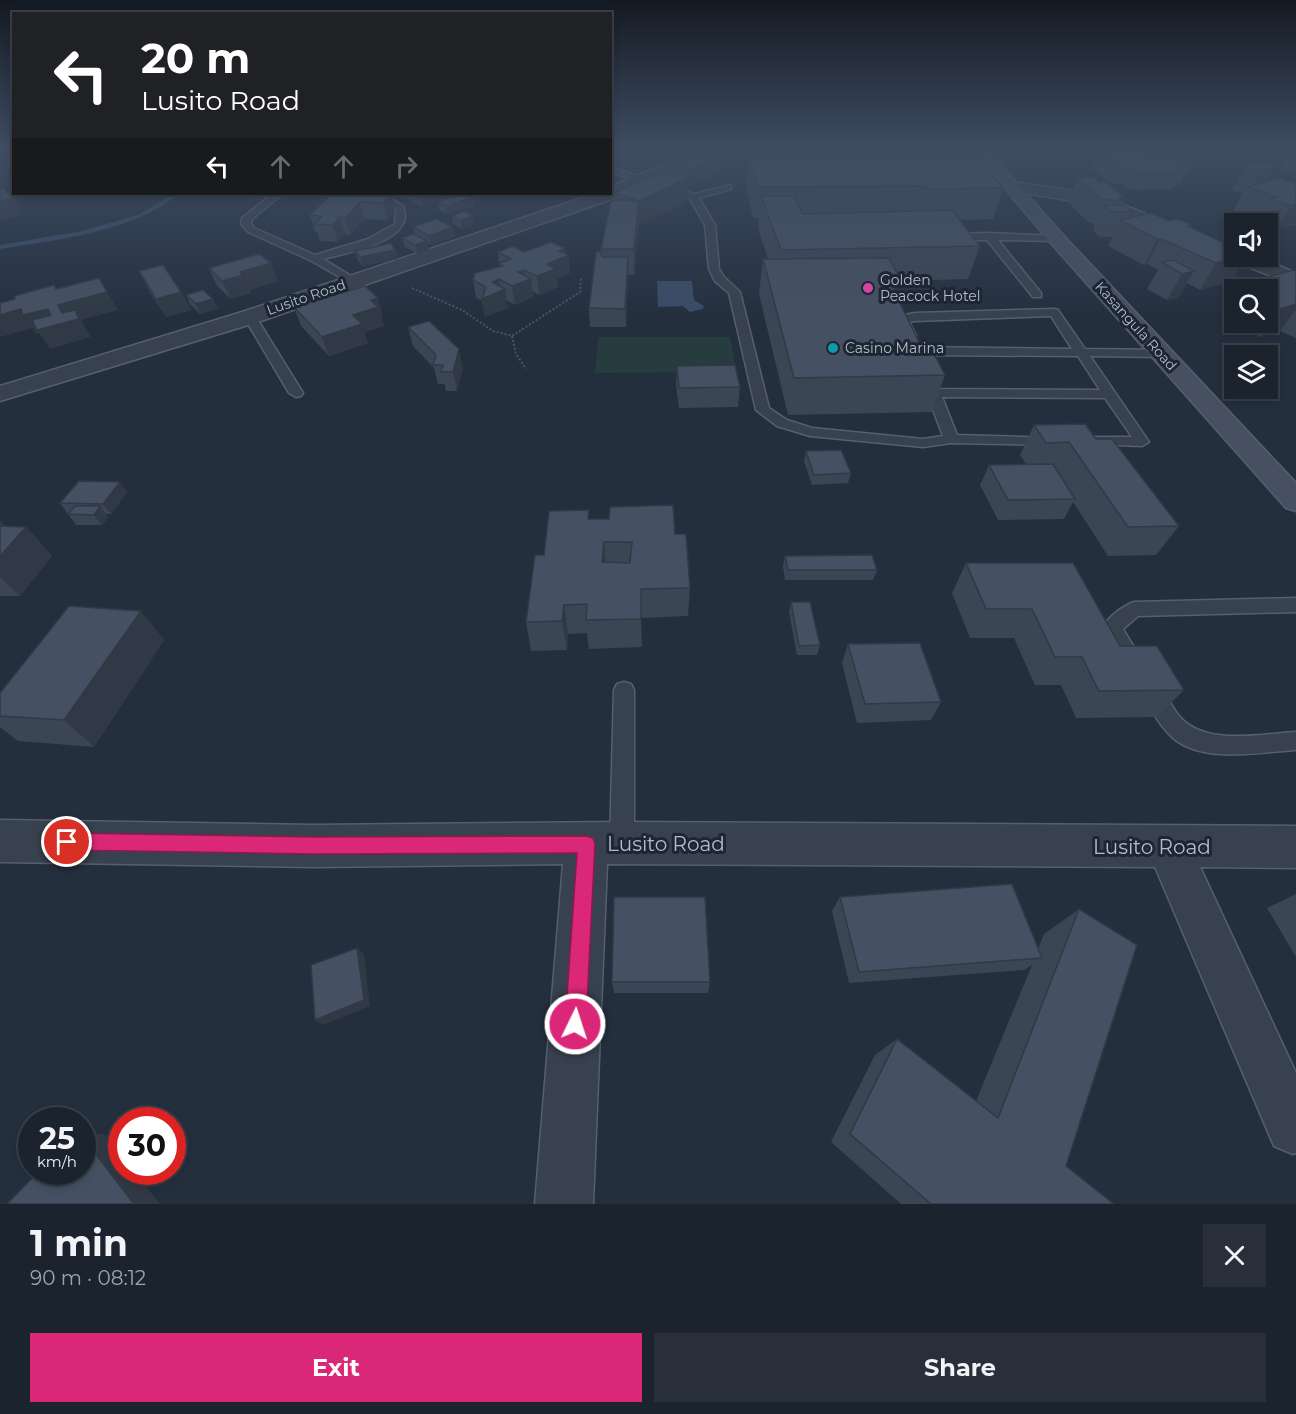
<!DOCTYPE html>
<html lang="en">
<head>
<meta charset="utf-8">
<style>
	body { margin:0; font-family:Montserrat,sans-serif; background:#282f3a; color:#f1f3f6; height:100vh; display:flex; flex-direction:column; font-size:22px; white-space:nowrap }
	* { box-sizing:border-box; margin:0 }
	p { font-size:20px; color:#a0a4aa }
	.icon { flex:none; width:33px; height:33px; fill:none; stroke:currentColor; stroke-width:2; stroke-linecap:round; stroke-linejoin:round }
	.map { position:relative; height:1204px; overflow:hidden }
	.details { display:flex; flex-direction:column; background:#1b232e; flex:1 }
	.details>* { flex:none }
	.banner { position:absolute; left:12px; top:12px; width:600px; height:183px; border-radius:0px; box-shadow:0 3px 9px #0003,0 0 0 2px #39404a; background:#202124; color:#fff; overflow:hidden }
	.buttons { position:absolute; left:1224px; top:213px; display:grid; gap:12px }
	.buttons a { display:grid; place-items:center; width:54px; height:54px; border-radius:0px; background:#1b232e; box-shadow:0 3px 9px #0003,0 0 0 2px #39404a; font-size:30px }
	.speed { position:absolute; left:18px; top:1107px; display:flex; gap:12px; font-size:30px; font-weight:700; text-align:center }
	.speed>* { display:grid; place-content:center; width:78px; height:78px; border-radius:50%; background:#1b232e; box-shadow:0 3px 9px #0003,0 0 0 2px #39404a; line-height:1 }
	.speed small { font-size:15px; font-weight:400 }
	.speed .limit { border:9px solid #d22; background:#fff; color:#111 }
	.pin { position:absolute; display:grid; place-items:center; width:51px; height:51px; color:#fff; margin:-26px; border:3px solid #fff; border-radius:50%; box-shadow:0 2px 6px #0007 }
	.me { position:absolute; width:66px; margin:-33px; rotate:4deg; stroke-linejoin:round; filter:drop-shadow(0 0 4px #0008) }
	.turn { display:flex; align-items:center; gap:21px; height:126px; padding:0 30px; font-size:27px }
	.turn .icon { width:78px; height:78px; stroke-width:2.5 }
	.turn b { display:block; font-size:42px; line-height:51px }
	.lanes { display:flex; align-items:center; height:57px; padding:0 30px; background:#0003; justify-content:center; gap:30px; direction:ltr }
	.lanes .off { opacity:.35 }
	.round { display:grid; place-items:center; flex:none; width:63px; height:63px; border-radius:0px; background:#282f3a }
	.summary { display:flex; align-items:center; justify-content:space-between; height:102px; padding:0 30px }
	h1 { font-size:36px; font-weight:700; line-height:45px }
	.cta { display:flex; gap:12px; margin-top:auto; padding:12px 30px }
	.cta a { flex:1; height:69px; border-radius:0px; background:#db2777; color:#fff; font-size:24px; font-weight:700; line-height:69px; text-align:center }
	.cta a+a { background:#282f3a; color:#f1f3f6 }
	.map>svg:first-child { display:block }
	.green { fill:#263c3f }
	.water { fill:#394c67 }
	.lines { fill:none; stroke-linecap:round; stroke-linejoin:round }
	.stream { fill:#394c67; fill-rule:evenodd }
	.lane-casing { stroke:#565f6c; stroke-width:3 }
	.street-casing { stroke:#565f6c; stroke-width:3 }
	.secondary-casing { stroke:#565f6c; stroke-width:3 }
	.path { stroke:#44595c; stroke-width:2; stroke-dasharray:2 2; stroke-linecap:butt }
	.lane { fill:#38414e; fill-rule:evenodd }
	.street { fill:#38414e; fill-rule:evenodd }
	.secondary { fill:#465061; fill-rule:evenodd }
	.wall { fill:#3b4654 }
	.shaded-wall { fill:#303945 }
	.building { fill:#455162; stroke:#303945; stroke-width:1.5; fill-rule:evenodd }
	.route { fill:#db2777; stroke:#8e194d; stroke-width:1.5 }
	.hotel-dot { fill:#d1479c; stroke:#1d2633; stroke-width:2 }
	.culture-dot { fill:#0f9aa8; stroke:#1d2633; stroke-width:2 }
	.labels { text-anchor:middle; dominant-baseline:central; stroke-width:6; stroke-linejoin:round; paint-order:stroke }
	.far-poi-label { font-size:14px; fill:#b4bcc9; stroke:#1d2633; text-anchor:start }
	.far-street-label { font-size:14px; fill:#b4bcc9; stroke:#1d2633 }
	.near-street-label { font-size:20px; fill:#b4bcc9; stroke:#1d2633 }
</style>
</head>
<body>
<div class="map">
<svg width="1296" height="1204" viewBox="0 0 1296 1204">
	<rect width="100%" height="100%" fill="#242f3e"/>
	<!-- green -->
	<polygon class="green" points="598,337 730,337 736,372 595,373"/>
	<!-- water -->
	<polygon class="water" points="657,281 692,281 694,300 704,306 703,309 690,312 683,306 658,307"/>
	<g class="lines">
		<!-- stream -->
		<path class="stream" d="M173,194H179C129,233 60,239 0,249V245L82,231L138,215Z"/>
		<!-- lane casing -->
		<g class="lane-casing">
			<g id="lane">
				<polygon points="610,167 694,194 731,185 731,189 699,198 715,225 719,269 724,277 740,292 769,408 787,420 812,428 923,439 943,436 921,378 928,374 933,375 939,389 1100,390 1078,356 918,355 912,351 918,347 1072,349 1051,316 915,321 909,322 916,336 910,340 906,339 897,322 900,316 915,313 1054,309 1058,310 1085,349 1164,350 1166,353 1164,356 1160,357 1090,356 1149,442 1142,446 1086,444 1084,441 1091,437 1132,437 1105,398 942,397 957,435 1057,438 1059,441 1052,445 951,443 923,447 810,436 777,426 756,410 729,293 715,281 709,269 705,225 690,199 610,172"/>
				<path d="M272,194H282L252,219L251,224L254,228L315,255L368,239L395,224L396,209L373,194H383L403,206C418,241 346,253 323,259L356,279V283L352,284L310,260L248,232L241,224L242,218Z"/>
				<polygon points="989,233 1060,236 1061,238 1056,241 998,240 1041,293 1041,297 1033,297 987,240 950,240 945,237 950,234"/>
				<polygon points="250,313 256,317 303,393 301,396 296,397 289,393 244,317"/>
				<path d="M1296,598V612L1138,616L1123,629L1146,667L1143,673L1136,675L1129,673L1103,627C1108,617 1123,606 1134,602Z"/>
				<polygon points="624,682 631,684 634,690 634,843 630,851 622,854 614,851 610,843 614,690 617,684"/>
				<path d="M1151,682C1164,686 1170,706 1180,717C1206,746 1260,734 1296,732V750C1259,752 1204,764 1173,738C1160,726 1152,711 1144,696L1141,690L1144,684Z"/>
			</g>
		</g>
		<!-- street casing -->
		<g class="street-casing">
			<g id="street">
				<polygon points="702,148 723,148 721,151 685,164 615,198 258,322 0,401 0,386 242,312 594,194 610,194 610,187"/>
				<polygon points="1013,182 1082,192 1121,204 1234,249 1234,256 1256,256 1296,273 1296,286 1109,212 1074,201 1007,190 1005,187 1007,184"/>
				<polygon points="0,820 314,825 622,822 1296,826 1296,868 1200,867 1296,1073 1296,1153 1293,1154 1274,1146 1155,867 607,864 593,1204 535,1204 563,864 314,867 0,862"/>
			</g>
		</g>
		<!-- secondary casing -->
		<g class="secondary-casing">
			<polygon id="secondary" points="971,148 986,148 1062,234 1296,483 1296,511 1286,508 1050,242"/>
		</g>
		<!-- path -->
		<g class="path">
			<polyline points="412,288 462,310 493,331 512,336 580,292 581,278"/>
			<polyline points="512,336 516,354 526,369"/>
		</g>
		<!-- lane -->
		<use href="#lane" class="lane"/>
		<!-- street -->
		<use href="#street" class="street"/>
		<!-- secondary -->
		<use href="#secondary" class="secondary"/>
	</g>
	<!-- wall -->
	<g class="wall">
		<polygon points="647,148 690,148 674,155"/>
		<polygon points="739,148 772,148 768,150 807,155 807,156 823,156 824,148 889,148 887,156 1003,188 993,219 959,220 980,246 968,279 897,281 894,292 923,350 945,375 932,412 788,415 759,294 763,259 768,259 758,228 759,218 753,218 746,187 749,157 753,157 738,153"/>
		<polygon points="1077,148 1124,148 1122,152 1138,151 1129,148 1202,148 1188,175 1184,175 1179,185 1175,185 1173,189 1131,190 1121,183 1113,184 1091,168 1094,161"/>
		<polygon points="1287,148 1296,148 1296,170 1291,172 1280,169 1292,150"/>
		<polygon points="1261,162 1268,181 1296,184 1296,226 1293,225 1276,230 1268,227 1268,224 1257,223 1258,220 1233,211 1243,193 1232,190 1246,166"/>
		<polygon points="673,167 723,171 688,186 687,202 639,225 634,275 628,275 626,327 590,327 589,308 601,252 601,249 615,200 614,193 673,173"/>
		<polygon points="1077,178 1099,182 1125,198 1121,205 1132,212 1129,218 1169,221 1190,227 1232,281 1200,290 1187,283 1178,298 1167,300 1147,289 1158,270 1147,264 1144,265 1108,246 1112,237 1100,237 1093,230 1095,224 1088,222 1067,202"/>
		<polygon points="391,194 395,210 387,220 364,219 350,235 345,234 338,242 320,241 317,232 315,232 310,215"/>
		<polygon points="397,194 449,194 422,206 405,198 405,196 403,196"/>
		<polygon points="473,197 474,205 447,214 439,210 438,201"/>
		<polygon points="452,216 473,216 474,224 462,229 453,224"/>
		<polygon points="413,227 453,227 455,236 431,245 428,243 429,250 418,254 405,247 402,238 415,234"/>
		<polygon points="395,250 398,259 362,266 358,260 355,251"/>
		<polygon points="498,252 524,252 566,254 570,273 557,279 558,287 539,295 532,291 533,297 515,305 506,300 508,308 485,317 482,301 476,298 473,280 499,267"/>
		<polygon points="271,263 278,281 249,290 251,293 231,299 217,286 209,268"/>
		<polygon points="139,271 181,292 191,310 166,317 148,289"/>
		<polygon points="1296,271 1296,338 1280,331 1261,337 1230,322 1234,313 1234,322 1268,322 1268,290 1250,290 1251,288 1258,286 1263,278"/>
		<polygon points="186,295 218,308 200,314 190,304"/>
		<polygon points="294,307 383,316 381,317 384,326 364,332 368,343 329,356 301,326"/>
		<polygon points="408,327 463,369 457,391 446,391 445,384 438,384 434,368 413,346"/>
		<polygon points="677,366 740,387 738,407 679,408 676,385"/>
		<polygon points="1034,425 1096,439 1179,526 1156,555 1108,556 1073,502 1064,519 998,520 980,485 989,465 1026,464 1020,455"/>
		<polygon points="806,451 851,473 848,483 812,485 804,461"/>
		<polygon points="127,492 111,514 106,514 108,517 102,525 76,525 60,503"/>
		<polygon points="590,519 675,534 690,588 688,616 641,618 642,647 589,649 587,633 568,634 567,650 531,651 526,622 544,555"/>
		<polygon points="0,521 5,526 26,527 52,556 20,596 0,596"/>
		<polygon points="785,556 877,570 873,580 785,580 783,566"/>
		<polygon points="966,563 1120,646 1184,690 1157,717 1076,718 1061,685 1035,685 1014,638 970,638 952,593"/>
		<polygon points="791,602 820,645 817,655 797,655 789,612"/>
		<polygon points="141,611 164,640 94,747 18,741 0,727 0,693"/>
		<polygon points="848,644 941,702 931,720 857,723 842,663"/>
		<polygon points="1296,894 1296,957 1267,908"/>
		<polygon points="840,897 1038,949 1044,934 1079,909 1066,1166 1114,1204 901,1204 831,1142 875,1055 897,1039 976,1101 1032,965 1024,970 849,983 832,911"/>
		<polygon points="612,982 710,982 708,993 614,993"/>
	</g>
	<!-- shaded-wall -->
	<g class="shaded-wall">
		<polygon points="11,148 14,148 14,156 0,160 0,151"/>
		<polygon points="674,148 690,148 674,155"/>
		<polygon points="755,148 772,148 759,155 757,151 757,156 754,157"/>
		<polygon points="854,148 889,148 885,163 847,173 852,151"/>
		<polygon points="1150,148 1156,148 1154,153 1147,154"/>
		<polygon points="724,155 723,171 688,186 687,202 639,225 634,275 634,249 639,201 686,179 686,171"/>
		<polygon points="1296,164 1296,170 1291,172"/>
		<polygon points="1276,167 1262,191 1251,188 1261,171"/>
		<polygon points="391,194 395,210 387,220 383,203"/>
		<polygon points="433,194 449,194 450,197 422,206 420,198"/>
		<polygon points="473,197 474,205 447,214 446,206"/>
		<polygon points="15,198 25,214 0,221 0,201"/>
		<polygon points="360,202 364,219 350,235 345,218"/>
		<polygon points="1296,204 1296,221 1293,225 1276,230 1291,206"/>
		<polygon points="473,216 474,224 462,229 460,220"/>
		<polygon points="340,217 345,234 338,242 332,225"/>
		<polygon points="453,227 455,236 431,245 429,236"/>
		<polygon points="1157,239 1161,239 1147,264 1144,265"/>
		<polygon points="427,241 429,250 418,254 415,245"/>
		<polygon points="565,248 566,257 569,255 570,273 557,279 558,287 539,295 537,276 547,264 559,251"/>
		<polygon points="395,250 398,259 362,266 360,257"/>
		<polygon points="1241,256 1247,256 1232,281 1200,290 1216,263"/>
		<polygon points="628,257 628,275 626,327 625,309"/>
		<polygon points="271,263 278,281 249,290 251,293 231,299 222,281 240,272"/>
		<polygon points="524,270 525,281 531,279 533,297 515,305 512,286 518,272"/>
		<polygon points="1194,271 1178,298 1167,300 1182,274"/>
		<polygon points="499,279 501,291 505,289 508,308 485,317 482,299 492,282"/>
		<polygon points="107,292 118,310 81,320 91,337 50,349 39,333 36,334 33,328 0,337 0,315 21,309 48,309 62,313 58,305"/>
		<polygon points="181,292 191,310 166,317 156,299"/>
		<polygon points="378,298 383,316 381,317 384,326 364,332 368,343 329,356 322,337 371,300"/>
		<polygon points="213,299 218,308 200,314 196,304"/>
		<polygon points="1296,304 1296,309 1280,331 1261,337 1280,309"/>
		<polygon points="459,349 463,369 457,391 453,372"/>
		<polygon points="120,482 127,492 111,514 103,504"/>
		<polygon points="100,506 108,517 102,525 94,515"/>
		<polygon points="0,521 9,531 0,541"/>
		<polygon points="26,527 52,556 20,596 0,577 0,556"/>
		<polygon points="604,542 606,571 602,562"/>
		<polygon points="564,605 568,634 567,650 562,621"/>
		<polygon points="141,611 164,640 94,747 64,720"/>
		<polygon points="357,948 364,954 370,1006 323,1025 315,1020"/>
		<polygon points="82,1131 107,1135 122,1154 122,1172 135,1172 160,1204 134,1204 82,1136"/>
	</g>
	<!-- building -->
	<g class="building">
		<polygon points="0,148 11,148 0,151"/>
		<polygon points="801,148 803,148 807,155 759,156 757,151"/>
		<polygon points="845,148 861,148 852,151"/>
		<polygon points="1169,148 1194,148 1200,152 1175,152"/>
		<polygon points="710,151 724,155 686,171 673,167"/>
		<polygon points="1145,151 1160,161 1174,160 1188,169 1176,169 1181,173 1138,174 1128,168 1120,168 1098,152"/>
		<polygon points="975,155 1003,188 927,189 925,186 757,187 749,157"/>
		<polygon points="1261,162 1276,167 1261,171 1246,166"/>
		<polygon points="663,171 688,178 639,201 634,249 601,249 611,200 639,201 614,193"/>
		<polygon points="1095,177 1099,182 1106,182 1125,198 1120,198 1123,200 1108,200 1099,197 1077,178"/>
		<polygon points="1279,178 1296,184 1296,204 1291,206 1272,199 1277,197 1247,187"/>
		<polygon points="0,186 15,198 0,201"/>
		<polygon points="332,194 391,194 383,203 360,202 345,218 340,217 332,225 314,224 322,216 310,215"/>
		<polygon points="412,194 433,194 420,198"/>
		<polygon points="463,194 465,194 473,197 446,206 438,201"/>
		<polygon points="761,196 794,196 803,214 952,210 980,246 781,250"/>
		<polygon points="1104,205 1124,205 1132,212 1112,212"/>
		<polygon points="464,211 473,216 460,220 452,216"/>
		<polygon points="1151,213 1169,221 1178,219 1192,225 1188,226 1234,248 1234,256 1241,256 1216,263 1161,239 1157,239 1120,220"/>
		<polygon points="436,219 453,227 429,236 413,227"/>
		<polygon points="414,234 427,241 415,245 402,238"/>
		<polygon points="551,242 565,248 559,251 569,255 547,264 556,269 537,276 524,270 518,272 531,279 512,286 499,279 492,282 505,289 482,299 486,287 473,280 475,273 503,266 499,263 511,259 498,252 513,246 524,252"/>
		<polygon points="391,243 395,250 360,257 355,251"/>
		<polygon points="596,252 601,252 602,257 628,257 625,309 589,308"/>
		<polygon points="259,254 271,263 240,272 243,275 222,281 209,268"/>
		<polygon points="889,258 898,275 886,275 923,350 932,350 945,375 794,378 763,259"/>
		<polygon points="1173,260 1194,271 1182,274 1162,262"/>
		<polygon points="163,265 181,292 156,299 139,271"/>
		<polygon points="1294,270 1296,271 1296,304 1280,309 1268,304 1268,290 1254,290 1251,288 1271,282 1263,278"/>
		<polygon points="99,278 107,292 58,305 62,313 75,310 79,319 37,330 32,320 51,315 48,309 23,315 21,309 0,315 0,303 15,299 14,296 54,285 56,289"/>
		<polygon points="365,286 378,298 371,300 378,307 353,315 362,324 322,337 294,307"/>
		<polygon points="203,290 213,299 196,304 186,295"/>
		<polygon points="429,321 459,349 453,372 441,372 443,365 433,365 436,355 408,327"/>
		<polygon points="735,365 740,387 679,388 677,366"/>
		<polygon points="1085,424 1096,439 1112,439 1179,526 1128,527 1069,442 1046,443 1034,425"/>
		<polygon points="841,450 851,473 814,475 806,451"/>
		<polygon points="1053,464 1075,499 1008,500 989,465"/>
		<polygon points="79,481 120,482 103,504 60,503"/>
		<path d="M673,505L675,534H686L690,588L641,589V619L586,620L587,604L564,605L562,621L526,622L535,555H544L549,511L589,510L588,519H609L610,507ZM604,542H632L630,563L602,562Z"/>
		<polygon points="75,506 100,506 94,515 68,514"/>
		<polygon points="0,526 26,527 0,556"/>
		<polygon points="872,555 877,570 788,570 785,556"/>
		<polygon points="966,563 1073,563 1120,646 1157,646 1184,690 1099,691 1082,657 1055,657 1032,609 986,609"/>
		<polygon points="791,602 810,602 820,645 799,646"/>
		<polygon points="69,606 141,611 64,720 0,716 0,693"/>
		<polygon points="920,643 941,702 865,704 848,644"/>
		<polygon points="1012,884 1042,958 859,972 840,897"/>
		<polygon points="614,897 705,897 710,982 612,982"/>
		<polygon points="1079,909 1137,945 1066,1166 1114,1204 931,1204 850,1134 897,1039 998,1118"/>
		<polygon points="357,948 364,1000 315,1020 311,965"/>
		<polygon points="82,1136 134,1204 7,1204 38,1172 82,1172"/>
	</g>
	<!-- sky -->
	<linearGradient id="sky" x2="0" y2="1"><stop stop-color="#141a22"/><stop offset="0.47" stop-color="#3f4d63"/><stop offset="1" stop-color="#3f4d63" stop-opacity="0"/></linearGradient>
	<rect width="1296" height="317" fill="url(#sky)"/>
	<!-- route -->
	<polygon class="route" points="67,833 314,837 586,836 593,838 595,844 586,1024 583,1032 575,1035 568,1032 565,1024 577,853 314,854 67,850 61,848 58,842 61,836"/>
	<!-- markers -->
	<circle class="hotel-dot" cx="868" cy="288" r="6"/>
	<circle class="culture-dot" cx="833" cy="348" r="6"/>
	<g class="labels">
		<!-- far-poi labels -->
		<g class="far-poi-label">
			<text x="880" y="280">Golden<tspan x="880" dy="16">Peacock Hotel</tspan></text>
			<text x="845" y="348">Casino Marina</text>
		</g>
		<!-- far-street labels -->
		<g class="far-street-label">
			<text transform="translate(306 297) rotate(-19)">Lusito Road</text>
			<text transform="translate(1136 326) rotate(48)">Kasangula Road</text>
		</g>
		<!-- near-street labels -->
		<g class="near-street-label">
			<text x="666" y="844">Lusito Road</text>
			<text x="1152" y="847">Lusito Road</text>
		</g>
	</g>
</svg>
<div class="buttons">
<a><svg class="icon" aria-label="sound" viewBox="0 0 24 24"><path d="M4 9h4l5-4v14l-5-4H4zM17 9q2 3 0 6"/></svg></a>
<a><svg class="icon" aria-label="search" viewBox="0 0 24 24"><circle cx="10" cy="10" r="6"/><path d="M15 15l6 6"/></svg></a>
<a><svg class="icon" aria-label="layers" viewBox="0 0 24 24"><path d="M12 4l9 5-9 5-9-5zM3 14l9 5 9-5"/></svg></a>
</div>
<div class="speed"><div>25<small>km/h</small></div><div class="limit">30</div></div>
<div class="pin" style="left:67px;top:842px;background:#d93025"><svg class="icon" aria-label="arrive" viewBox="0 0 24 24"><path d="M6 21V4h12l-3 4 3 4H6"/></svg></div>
<svg class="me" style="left:575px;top:1024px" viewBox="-20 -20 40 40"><circle r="17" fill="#db2777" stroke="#fff" stroke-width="3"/><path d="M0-11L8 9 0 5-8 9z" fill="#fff"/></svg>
<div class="banner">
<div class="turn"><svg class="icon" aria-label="left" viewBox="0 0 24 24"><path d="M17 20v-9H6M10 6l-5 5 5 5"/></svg><div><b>20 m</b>Lusito Road</div></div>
<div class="lanes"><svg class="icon" aria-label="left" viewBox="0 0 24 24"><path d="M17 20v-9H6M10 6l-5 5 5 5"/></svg><svg class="icon off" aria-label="ahead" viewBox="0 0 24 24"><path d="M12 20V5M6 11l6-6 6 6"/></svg><svg class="icon off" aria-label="ahead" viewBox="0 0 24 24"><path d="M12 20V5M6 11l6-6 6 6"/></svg><svg class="icon off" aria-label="right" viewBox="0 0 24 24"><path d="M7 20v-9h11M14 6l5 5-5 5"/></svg></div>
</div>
</div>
<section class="details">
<div class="summary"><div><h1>1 min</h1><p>90 m · 08:12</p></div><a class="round"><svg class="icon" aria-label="close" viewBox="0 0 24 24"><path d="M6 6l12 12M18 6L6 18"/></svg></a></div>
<div class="cta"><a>Exit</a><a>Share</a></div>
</section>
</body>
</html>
